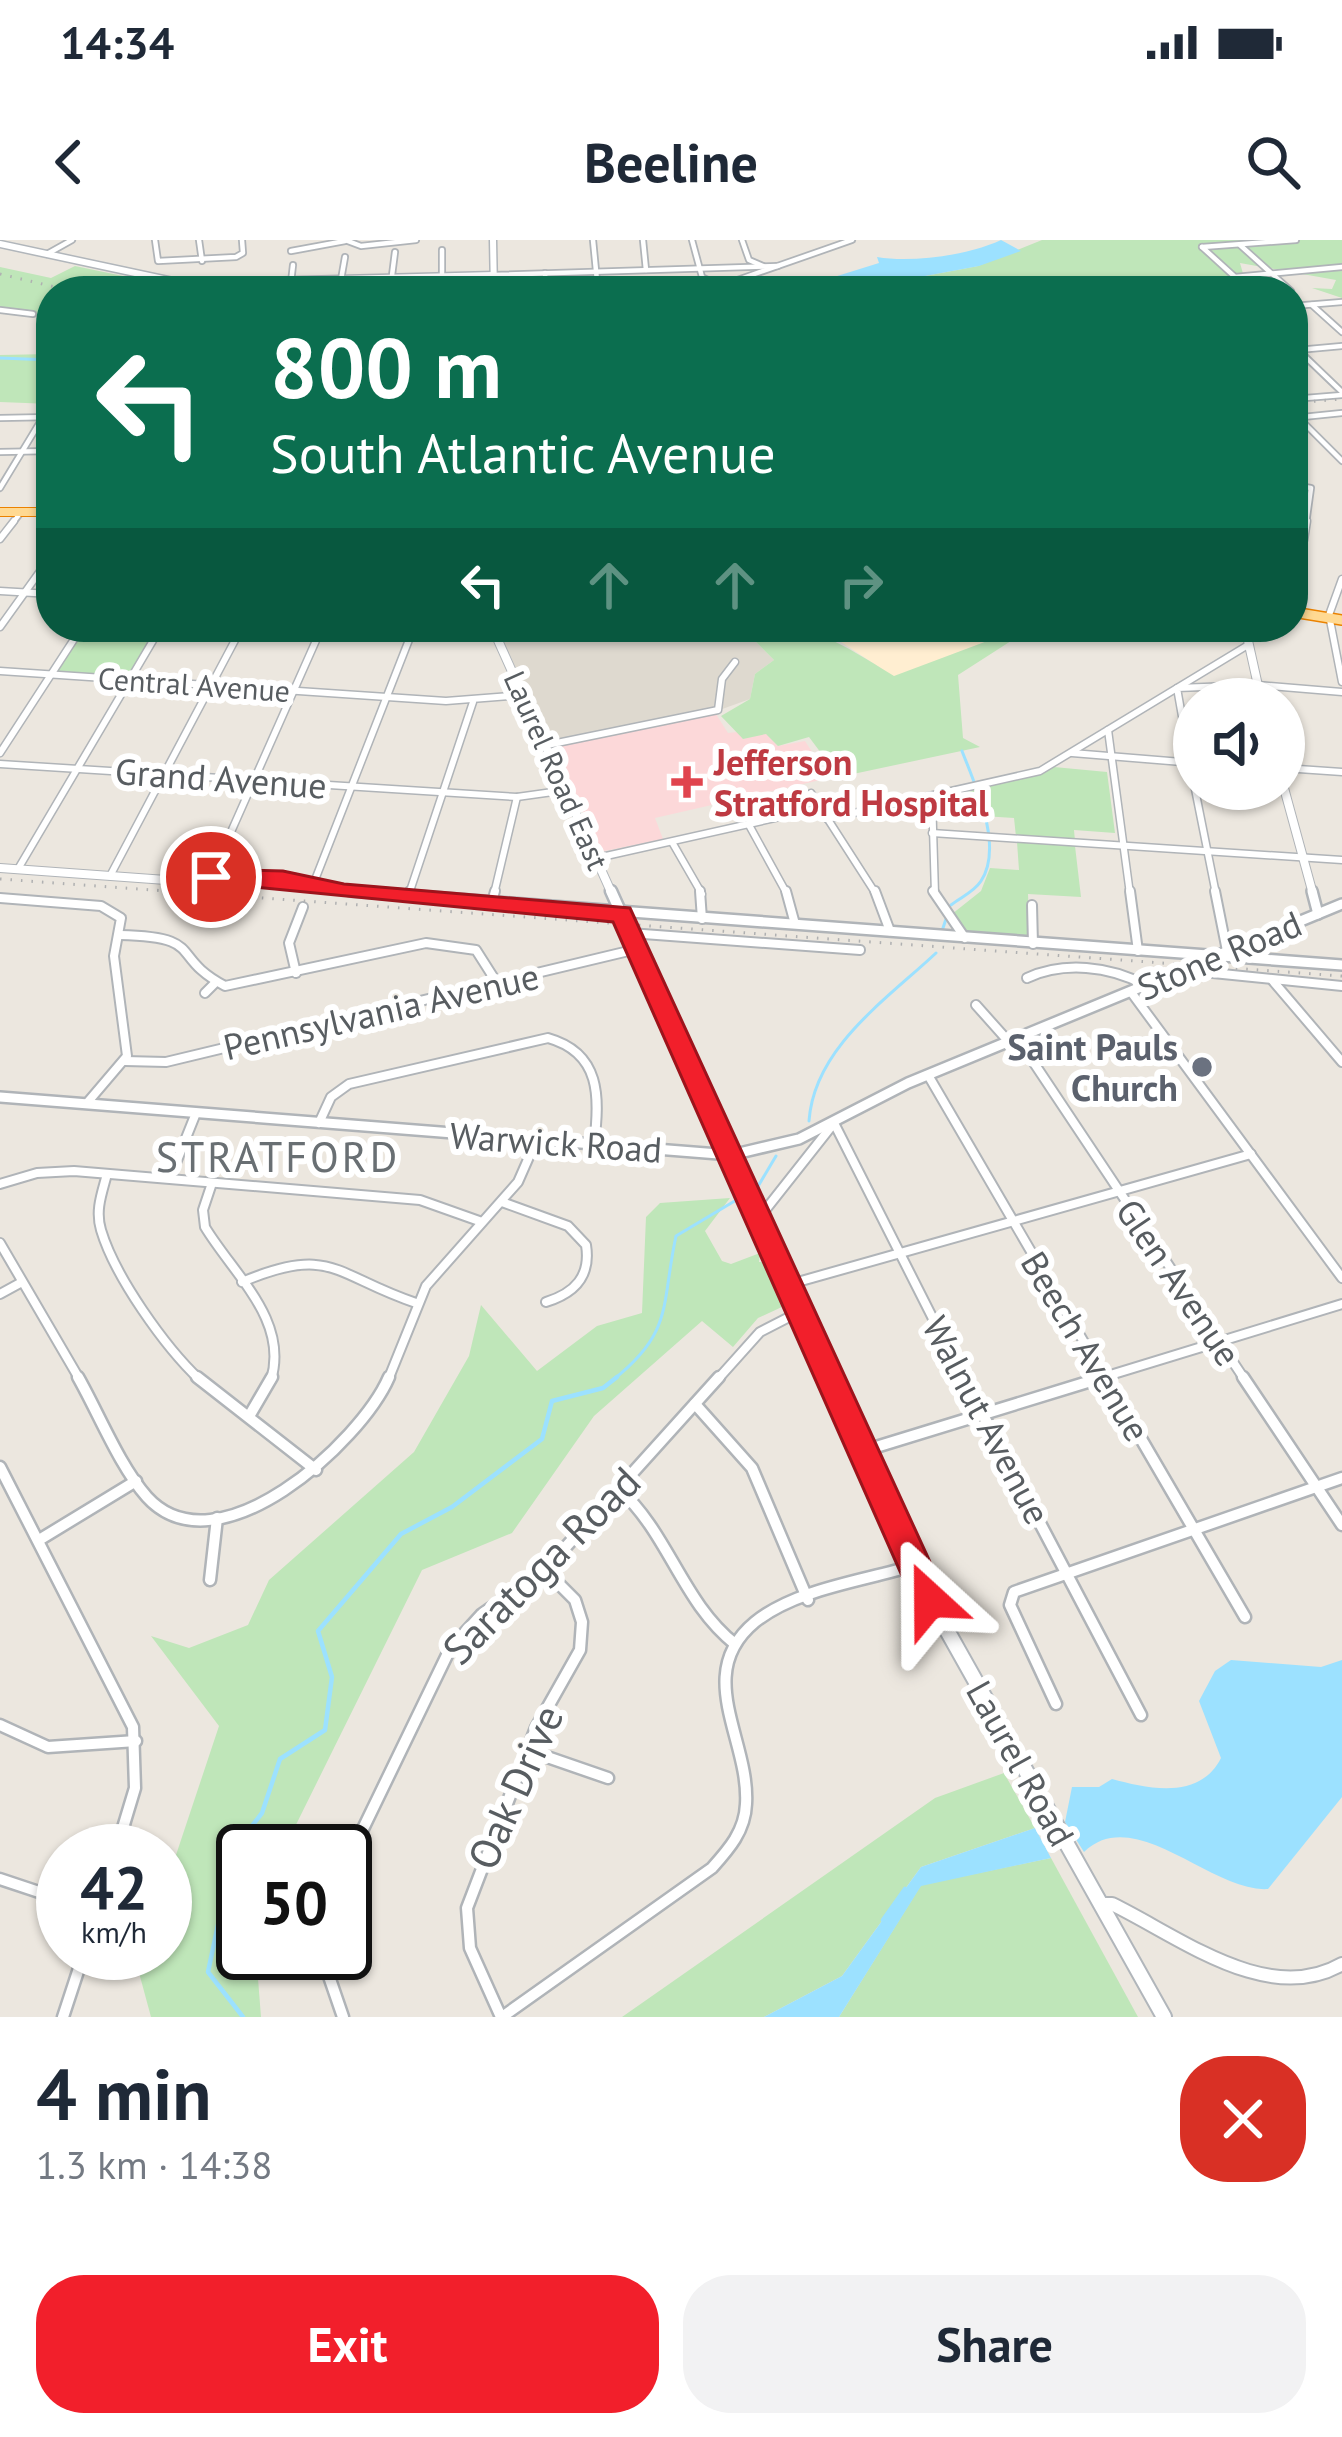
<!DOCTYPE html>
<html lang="en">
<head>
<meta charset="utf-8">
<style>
	body { margin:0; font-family:"PT Sans",sans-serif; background:#f2f2f3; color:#1f2937; height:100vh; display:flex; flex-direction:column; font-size:45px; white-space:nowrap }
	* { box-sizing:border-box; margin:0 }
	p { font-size:39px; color:#747a83 }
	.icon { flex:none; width:66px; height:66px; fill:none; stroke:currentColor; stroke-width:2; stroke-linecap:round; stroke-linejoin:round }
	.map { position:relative; height:1777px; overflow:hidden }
	.sheet { display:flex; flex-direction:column; background:#fff; flex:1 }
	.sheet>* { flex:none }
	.banner { position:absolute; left:36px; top:36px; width:1272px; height:366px; border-radius:48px; box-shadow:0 3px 9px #0004; background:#0b6e4f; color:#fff; overflow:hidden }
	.tools { position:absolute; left:1173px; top:438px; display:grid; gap:24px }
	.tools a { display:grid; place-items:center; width:132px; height:132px; border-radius:50%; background:#fff; box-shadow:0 3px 9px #0004; font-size:60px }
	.speed { position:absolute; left:36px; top:1584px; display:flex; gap:24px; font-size:60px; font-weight:700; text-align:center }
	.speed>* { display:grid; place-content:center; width:156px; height:156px; border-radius:50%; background:#fff; box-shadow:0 3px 9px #0004; line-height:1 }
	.speed small { font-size:30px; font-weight:400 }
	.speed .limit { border:6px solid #111; border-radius:18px; background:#fff; color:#111 }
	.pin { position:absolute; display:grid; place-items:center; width:102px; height:102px; color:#fff; margin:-51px; border:6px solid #fff; border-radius:50%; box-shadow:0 3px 12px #0007 }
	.me { position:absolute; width:132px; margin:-66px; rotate:336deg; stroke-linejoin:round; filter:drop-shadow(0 0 9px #0008) }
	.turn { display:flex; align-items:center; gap:42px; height:252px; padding:0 36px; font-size:54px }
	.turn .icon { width:156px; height:156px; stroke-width:2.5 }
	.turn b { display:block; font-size:84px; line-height:102px }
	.lanes { display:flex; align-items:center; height:114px; padding:0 36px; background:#0003; justify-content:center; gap:60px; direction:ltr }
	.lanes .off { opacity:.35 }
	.round { display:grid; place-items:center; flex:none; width:126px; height:126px; border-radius:48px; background:#f2f2f3 }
	.overview { display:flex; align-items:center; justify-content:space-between; height:204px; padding:0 36px }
	h1 { font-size:72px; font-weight:800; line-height:90px }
	.cta { display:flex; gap:24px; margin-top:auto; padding:24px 36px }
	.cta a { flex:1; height:138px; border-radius:48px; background:#f21f2b; color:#fff; font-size:48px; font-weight:800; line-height:138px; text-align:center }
	.cta a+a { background:#f2f2f3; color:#1f2937 }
	.status { display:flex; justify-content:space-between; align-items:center; height:84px; padding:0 60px; background:#fff; direction:ltr }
	.status svg { height:33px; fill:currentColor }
	header { display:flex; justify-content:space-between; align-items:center; height:156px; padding:0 36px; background:#fff; font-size:54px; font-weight:800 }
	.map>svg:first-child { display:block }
	.commercial { fill:#ffeed1 }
	.education { fill:#ded9cf }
	.medical { fill:#fcd8d9 }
	.green { fill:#bfe6b9 }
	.water { fill:#9ce1ff }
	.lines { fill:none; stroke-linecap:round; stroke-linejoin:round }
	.stream-far1 { stroke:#9ce1ff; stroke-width:3 }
	.stream { stroke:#9ce1ff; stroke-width:4.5 }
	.minor-far3-casing { stroke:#b0b4b8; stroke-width:8 }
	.minor-far2-casing { stroke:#b0b4b8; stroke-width:9 }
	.minor-far1-casing { stroke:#b0b4b8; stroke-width:12 }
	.minor-casing { stroke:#b0b4b8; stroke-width:15 }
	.tertiary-far3-casing { stroke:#b0b4b8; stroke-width:8 }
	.tertiary-far2-casing { stroke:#b0b4b8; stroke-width:10 }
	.tertiary-far1-casing { stroke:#b0b4b8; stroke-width:14 }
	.tertiary-casing { stroke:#b0b4b8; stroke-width:16 }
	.secondary-far3-casing { stroke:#b1b6bb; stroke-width:9 }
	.secondary-far2-casing { stroke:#b1b6bb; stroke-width:10 }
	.secondary-far1-casing { stroke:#b1b6bb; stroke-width:15 }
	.secondary-casing { stroke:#b1b6bb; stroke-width:18 }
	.trunk-far1-casing { stroke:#eb8200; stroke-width:10 }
	.trunk-casing { stroke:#eb8200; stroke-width:12 }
	.minor-far3 { stroke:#fff; stroke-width:4.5 }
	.minor-far2 { stroke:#fff; stroke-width:6 }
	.minor-far1 { stroke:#fff; stroke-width:8 }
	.minor { stroke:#fff; stroke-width:10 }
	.tertiary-far3 { stroke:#fff; stroke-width:4.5 }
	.tertiary-far2 { stroke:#fff; stroke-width:8 }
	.tertiary-far1 { stroke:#fff; stroke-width:9 }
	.tertiary { stroke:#fff; stroke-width:12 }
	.secondary-far3 { stroke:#fff; stroke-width:6 }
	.secondary-far2 { stroke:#fff; stroke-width:8 }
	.secondary-far1 { stroke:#fff; stroke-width:10 }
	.secondary { stroke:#fff; stroke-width:14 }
	.trunk-far1 { stroke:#ffd992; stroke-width:8 }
	.trunk { stroke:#ffd992; stroke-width:9 }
	.rail { stroke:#afb0b1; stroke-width:3; stroke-dasharray:1.5 9; stroke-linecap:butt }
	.route { fill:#f21f2b; stroke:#9d141c; stroke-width:3 }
	.health-dot { fill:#e0444e; stroke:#fff; stroke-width:4.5 }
	.worship-dot { fill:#6b7280; stroke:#fff; stroke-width:4.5 }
	.labels { text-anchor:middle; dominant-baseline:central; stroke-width:12; stroke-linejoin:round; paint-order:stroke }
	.far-street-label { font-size:30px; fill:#585d61; stroke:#fff }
	.health-label { font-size:36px; font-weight:bold; fill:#be3a42; stroke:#fff; text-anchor:start }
	.street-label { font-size:36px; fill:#585d61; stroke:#fff }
	.worship-label { font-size:36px; font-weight:bold; fill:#5b616d; stroke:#fff; text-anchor:end }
	.quarter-label { font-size:42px; letter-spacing:3px; fill:#696f73; stroke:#fff }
	.near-street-label { font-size:42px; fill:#585d61; stroke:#fff }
</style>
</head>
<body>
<div class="status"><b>14:34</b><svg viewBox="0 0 49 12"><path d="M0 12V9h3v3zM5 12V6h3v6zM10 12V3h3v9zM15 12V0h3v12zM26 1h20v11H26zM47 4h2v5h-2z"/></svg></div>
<header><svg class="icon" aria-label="back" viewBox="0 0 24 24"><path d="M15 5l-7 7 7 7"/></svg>Beeline<svg class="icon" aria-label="search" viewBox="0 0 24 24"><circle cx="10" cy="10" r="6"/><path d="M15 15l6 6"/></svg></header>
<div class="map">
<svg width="1342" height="1777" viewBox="0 0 1342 1777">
	<rect width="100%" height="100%" fill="#ece7df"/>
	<!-- commercial -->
	<polygon class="commercial" points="799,387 995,387 987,391 990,400 894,437 829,394"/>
	<!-- education -->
	<polygon class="education" points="492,387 741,387 774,420 755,434 750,459 714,472 547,505"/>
	<!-- medical -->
	<polygon class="medical" points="716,474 728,493 738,492 743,499 766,493 778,506 805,501 829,538 655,578 663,599 600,612 556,507"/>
	<!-- green -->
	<g class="green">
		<polygon points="1042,0 1342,0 1342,58 1312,48 1332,49 1336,40 1240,23 1244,37 1269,40 1258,43 1263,51 1128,51 1122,44 1076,51 1065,43 1037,42 1049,51 896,47 899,41 978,26"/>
		<polygon points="75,26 166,45 159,51 51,51 51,75 0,71 0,27 51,38"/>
		<polygon points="51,114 51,164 0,162 0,115"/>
		<polygon points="82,387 161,387 131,439 51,434"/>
		<path d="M741,387C819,387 829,396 894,436L990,400L987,391L1033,387L958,435L963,498L980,507L839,537L809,497L778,506L766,494L743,499L721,476L750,459L755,434L774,420Z"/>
		<polygon points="1054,527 1107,532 1115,593 1074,590 1075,601 1016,597 1014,578 936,573 936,558"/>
		<polygon points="1017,602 1075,606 1081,657 1028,654 1030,700 968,695 952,674 981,651 990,628 1019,630"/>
		<polygon points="730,958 705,991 722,1021 731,1024 760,1013 759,1022 767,1022 784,1066 758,1078 733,1107 702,1081 594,1176 512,1293 422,1330 283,1611 243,1611 243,1713 256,1713 261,1777 151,1777 138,1729 143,1713 165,1713 165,1648 219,1486 151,1396 189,1408 248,1385 269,1340 414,1212 469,1116 481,1065 537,1131 597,1086 642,1073 646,977 660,963"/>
		<polygon points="1004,1533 1035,1588 921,1627 842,1736 764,1777 622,1777 935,1558"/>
		<polygon points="1051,1618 1138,1777 839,1777 921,1645"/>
	</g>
	<!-- water -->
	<g class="water">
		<path d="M1001,0L1021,11L979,26L898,41L896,47L903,51H789L879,23L877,17C913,23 969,15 1001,0Z"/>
		<path d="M1231,1420L1321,1427L1342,1420V1557L1268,1649C1212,1653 1135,1563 1084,1612L1065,1582L1072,1547H1099L1112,1539C1149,1549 1200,1560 1221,1518L1199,1461L1215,1431Z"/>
		<polygon points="1035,1588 1051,1618 921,1646 839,1777 764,1777 842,1736 921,1627"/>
	</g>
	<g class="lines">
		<!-- stream-far1 -->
		<g class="stream-far1">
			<polyline points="0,118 51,120"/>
			<path d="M951,665C961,657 974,652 981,641C1004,606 975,545 962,511"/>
			<polyline points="942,691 946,679"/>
			<path d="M809,881C814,808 886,760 936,713"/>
			<polyline points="757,948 776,916"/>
			<path d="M613,1140C674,1092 661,1065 676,996L738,959"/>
		</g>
		<!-- stream -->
		<g class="stream">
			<polyline points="1038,1603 1057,1596"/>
			<polyline points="883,1680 905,1649"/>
			<polyline points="243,1777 208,1732 226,1647 224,1622 262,1573 280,1519 325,1490 332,1437 318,1391 401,1294 452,1267 542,1199 552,1161 603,1148 617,1137"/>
		</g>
		<!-- minor-far3 casing -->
		<g class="minor-far3-casing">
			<g id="minor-far3">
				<polyline points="155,0 158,21 236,17 243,13 242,0"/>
				<polyline points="199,0 202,21"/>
				<polyline points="345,0 361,6 416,0"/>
				<polyline points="593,0 598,51"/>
				<polyline points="643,0 646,30"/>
				<polyline points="692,0 702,37 720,46"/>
				<polyline points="742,0 749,20 763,26"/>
				<polyline points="1240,5 1291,51"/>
				<polyline points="1202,7 1235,37 1342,27"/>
				<polyline points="1202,7 1296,0"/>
				<polyline points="442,10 442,42"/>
				<polyline points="291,11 345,1"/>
				<polyline points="47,14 72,0"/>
				<polyline points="545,33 546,51"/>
				<polyline points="113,51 140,36"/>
				<polyline points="290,51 293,25"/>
				<polyline points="339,51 345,17"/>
				<polyline points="390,51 395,12"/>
				<polyline points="1020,51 1045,43 1060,51"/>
				<polyline points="1312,65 1342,92"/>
				<polyline points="1293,66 1342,62"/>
				<polyline points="0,70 33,74"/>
				<polyline points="1293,105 1342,152"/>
				<polyline points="1298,110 1342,106"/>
				<polyline points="1293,159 1342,155"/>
				<polyline points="0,178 51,177"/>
				<polyline points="1299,178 1342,221"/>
				<polyline points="0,212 51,211"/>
				<polyline points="1293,245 1311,248 1306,284"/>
				<polyline points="0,248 43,177"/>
				<polyline points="12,284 21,272"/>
			</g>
		</g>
		<!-- minor-far2 casing -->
		<g class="minor-far2-casing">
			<g id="minor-far2">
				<polyline points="0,299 14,281"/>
				<polyline points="1293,300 1304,300 1307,281"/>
				<polyline points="1342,339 1329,375 1342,442"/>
				<polyline points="0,351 51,354"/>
				<polyline points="0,387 51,316"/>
				<polyline points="0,431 446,461 523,455"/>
				<polyline points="1108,490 1130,654"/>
				<polyline points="547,505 718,470 722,439 735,422"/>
				<polyline points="0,513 82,387"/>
				<polyline points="1072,513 1194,523"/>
				<polyline points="0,524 517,557 567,550"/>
				<polyline points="1284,528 1342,532"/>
				<polyline points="1194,544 1177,448 1258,445 1342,452"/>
				<polyline points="1195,549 1216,654"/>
				<polyline points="811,553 876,654"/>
				<polyline points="932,556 935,654"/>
				<polyline points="827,579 1040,531 1248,405"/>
				<polyline points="749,585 787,654"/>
				<polyline points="932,593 1342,620"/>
				<polyline points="672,602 702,654"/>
				<polyline points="597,618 820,568"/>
				<polyline points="18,629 161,387"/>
				<polyline points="110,636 242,387"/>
				<polyline points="211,637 322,387"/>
				<polyline points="313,645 414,387"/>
				<polyline points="409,654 473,462"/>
				<polyline points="494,654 517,557"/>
			</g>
		</g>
		<!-- minor-far1 casing -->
		<g class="minor-far1-casing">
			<g id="minor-far1">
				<polyline points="700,651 702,679"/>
				<polyline points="786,651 795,684"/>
				<polyline points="875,651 890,691"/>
				<polyline points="933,651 965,698"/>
				<polyline points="1130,651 1138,711"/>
				<polyline points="1215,651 1227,711"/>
				<polyline points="408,656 410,651"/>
				<polyline points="0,658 101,666 121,678 114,716 127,816 87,863"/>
				<polyline points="492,662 495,651"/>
				<polyline points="1032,665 1033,704"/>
				<polyline points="630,693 860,710"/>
				<path d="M120,695C207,697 168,716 225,746L426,703L476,710L497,743"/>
				<polyline points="1183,730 1342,746"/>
				<polyline points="296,733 289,703 303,667"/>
				<path d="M1027,738C1064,721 1109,726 1145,745"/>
				<polyline points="1273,741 1342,822"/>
				<polyline points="1131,752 1342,1038"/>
				<polyline points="205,753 215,743"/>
				<polyline points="976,765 1009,802"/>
				<polyline points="1018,799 1245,1140"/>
				<polyline points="125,821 166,822 637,709"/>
				<polyline points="928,835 1106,1140"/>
				<path d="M319,883L331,857L349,844L548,798C601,813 600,857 594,904"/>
				<path d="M107,934C102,953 95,970 101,990C115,1037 165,1107 200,1140"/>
				<polyline points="170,938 196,873"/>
				<path d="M212,943L203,970L205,987C234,1035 289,1080 271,1140"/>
				<polyline points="0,944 37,933 74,931 420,960 482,982"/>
				<path d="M502,962L568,986L586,1005C591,1036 575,1053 546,1062"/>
				<polyline points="759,978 834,883 964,1140"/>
				<polyline points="0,1003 80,1140"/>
				<path d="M242,1042C332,1004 335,1036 416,1063"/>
				<polyline points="787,1045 1251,914"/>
				<polyline points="0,1054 22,1042"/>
				<polyline points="388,1140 426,1046 518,942 536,901"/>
				<polyline points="717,1140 760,1092 799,1072"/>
				<polyline points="1094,1140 1342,1064"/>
			</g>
		</g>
		<!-- minor casing -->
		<g class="minor-casing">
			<g id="minor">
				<path d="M78,1137C99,1174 119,1225 147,1257C217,1334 361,1202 389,1137"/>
				<polyline points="197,1137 316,1230"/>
				<polyline points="963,1137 1141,1475"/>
				<polyline points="1105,1137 1245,1377"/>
				<polyline points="1243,1137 1342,1285"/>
				<polyline points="695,1164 752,1228 808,1360"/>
				<polyline points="251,1173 272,1137"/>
				<polyline points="863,1211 1104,1137"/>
				<polyline points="0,1227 133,1487 135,1548 116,1611"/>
				<path d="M619,1249C669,1294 682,1362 735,1404"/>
				<polyline points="39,1300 136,1241"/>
				<polyline points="210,1340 217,1278"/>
				<polyline points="1056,1464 1010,1365 1014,1352 1342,1238"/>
				<polyline points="0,1485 48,1507 136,1501"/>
				<polyline points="527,1510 608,1538"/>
				<polyline points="345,1626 450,1409 481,1375 545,1330 719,1137"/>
				<polyline points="0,1639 63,1660"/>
				<polyline points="321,1713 343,1777"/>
				<polyline points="63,1777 84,1713"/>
				<polyline points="501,1777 470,1708 467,1668 536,1488 580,1410 582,1382 575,1360 545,1330"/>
				<path d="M502,1777L712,1628C729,1609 745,1591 746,1564C750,1500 692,1434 755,1382C796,1349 863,1341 912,1326"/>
			</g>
		</g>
		<!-- tertiary-far3 casing -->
		<g class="tertiary-far3-casing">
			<g id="tertiary-far3">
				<polyline points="494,35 778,26"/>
				<polyline points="706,51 852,0"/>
				<polyline points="1293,178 1342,173"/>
			</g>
		</g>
		<!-- tertiary-far2 casing -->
		<g class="tertiary-far2-casing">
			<g id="tertiary-far2">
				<polyline points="1245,387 1261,459"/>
				<polyline points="1284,548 1313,654"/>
				<polyline points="0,628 166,640 283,639 366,654"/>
			</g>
		</g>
		<!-- tertiary-far1 casing -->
		<g class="tertiary-far1-casing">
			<g id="tertiary-far1">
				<polyline points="350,651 1342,725"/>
				<polyline points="1312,651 1318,674"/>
				<polyline points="0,857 731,915 799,899 908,843 1342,664"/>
			</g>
		</g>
		<!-- tertiary casing -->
		<g class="tertiary-casing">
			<path id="tertiary" d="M1100,1664H1112C1180,1697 1268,1767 1342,1724"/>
		</g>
		<!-- secondary-far3 casing -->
		<g class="secondary-far3-casing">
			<g id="secondary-far3">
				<polyline points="493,0 494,51"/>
				<polyline points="0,4 182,43 494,35"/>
			</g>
		</g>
		<!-- secondary-far2 casing -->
		<g class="secondary-far2-casing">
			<polyline id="secondary-far2" points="492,387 612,654"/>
		</g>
		<!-- secondary-far1 casing -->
		<g class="secondary-far1-casing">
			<polyline id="secondary-far1" points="611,651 831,1140"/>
		</g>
		<!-- secondary casing -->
		<g class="secondary-casing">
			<polyline id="secondary" points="830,1137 930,1360 1164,1777"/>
		</g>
		<!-- trunk-far1 casing -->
		<g class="trunk-far1-casing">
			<polyline id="trunk-far1" points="0,272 51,272"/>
		</g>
		<!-- trunk casing -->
		<g class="trunk-casing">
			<polyline id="trunk" points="1293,372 1342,380"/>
		</g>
		<!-- minor-far3 -->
		<use href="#minor-far3" class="minor-far3"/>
		<!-- minor-far2 -->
		<use href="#minor-far2" class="minor-far2"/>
		<!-- minor-far1 -->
		<use href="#minor-far1" class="minor-far1"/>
		<!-- minor -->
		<use href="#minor" class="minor"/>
		<!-- tertiary-far3 -->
		<use href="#tertiary-far3" class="tertiary-far3"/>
		<!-- tertiary-far2 -->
		<use href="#tertiary-far2" class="tertiary-far2"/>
		<!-- tertiary-far1 -->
		<use href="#tertiary-far1" class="tertiary-far1"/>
		<!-- tertiary -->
		<use href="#tertiary" class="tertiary"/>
		<!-- secondary-far3 -->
		<use href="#secondary-far3" class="secondary-far3"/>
		<!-- secondary-far2 -->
		<use href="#secondary-far2" class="secondary-far2"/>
		<!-- secondary-far1 -->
		<use href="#secondary-far1" class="secondary-far1"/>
		<!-- secondary -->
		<use href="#secondary" class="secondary"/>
		<!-- trunk-far1 -->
		<use href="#trunk-far1" class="trunk-far1"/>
		<!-- trunk -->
		<use href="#trunk" class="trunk"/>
		<!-- rail -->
		<g class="rail">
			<polyline points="0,34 72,51"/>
			<polyline points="1293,163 1342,159"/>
			<polyline points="0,639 1342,736"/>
		</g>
	</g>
	<!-- route -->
	<polygon class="route" points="211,629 283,631 344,644 630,668 942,1348 947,1360 942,1372 930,1377 918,1372 613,682 203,642 203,631"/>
	<!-- markers -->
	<path class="health-dot" d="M681 524h12v12h12v12h-12v12h-12v-12h-12v-12h12z"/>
	<circle class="worship-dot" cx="1202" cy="827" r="12"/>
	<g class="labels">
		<!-- far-street labels -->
		<g class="far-street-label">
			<text transform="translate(194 444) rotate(4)">Central Avenue</text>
			<text transform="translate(557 530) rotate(66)">Laurel Road East</text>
		</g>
		<!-- health labels -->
		<g class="health-label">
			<text x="714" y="521">Jefferson<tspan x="714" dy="41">Stratford Hospital</tspan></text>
		</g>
		<!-- street labels -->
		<g class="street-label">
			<text transform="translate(221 538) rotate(4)">Grand Avenue</text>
			<text transform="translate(1219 715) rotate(-23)">Stone Road</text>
			<text transform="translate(381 771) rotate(-13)">Pennsylvania Avenue</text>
			<text transform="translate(556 902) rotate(4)">Warwick Road</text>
			<text transform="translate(1179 1042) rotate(56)">Glen Avenue</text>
			<text transform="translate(1086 1106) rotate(59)">Beech Avenue</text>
			<text transform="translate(987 1180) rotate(62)">Walnut Avenue</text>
			<text transform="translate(1021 1523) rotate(61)">Laurel Road</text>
		</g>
		<!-- worship labels -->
		<g class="worship-label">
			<text x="1178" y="806">Saint Pauls<tspan x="1178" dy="41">Church</tspan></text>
		</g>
		<!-- quarter labels -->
		<g class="quarter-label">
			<text x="278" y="916">STRATFORD</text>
		</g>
		<!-- near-street labels -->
		<g class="near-street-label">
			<text transform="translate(541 1325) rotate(-45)">Saratoga Road</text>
			<text transform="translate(515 1547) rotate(-66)">Oak Drive</text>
		</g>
	</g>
</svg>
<div class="tools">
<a><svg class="icon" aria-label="sound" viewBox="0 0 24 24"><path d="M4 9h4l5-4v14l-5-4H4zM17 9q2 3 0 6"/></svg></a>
</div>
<div class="speed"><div>42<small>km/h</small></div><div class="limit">50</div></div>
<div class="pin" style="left:211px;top:637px;background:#d93025"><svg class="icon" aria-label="arrive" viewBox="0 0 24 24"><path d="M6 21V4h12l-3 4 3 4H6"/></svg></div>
<svg class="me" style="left:930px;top:1360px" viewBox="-20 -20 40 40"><path d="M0-17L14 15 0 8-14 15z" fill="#f21f2b" stroke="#fff" stroke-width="4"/></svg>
<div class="banner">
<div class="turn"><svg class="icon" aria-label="left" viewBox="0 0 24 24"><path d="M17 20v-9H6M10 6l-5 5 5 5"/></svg><div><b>800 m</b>South Atlantic Avenue</div></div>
<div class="lanes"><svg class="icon" aria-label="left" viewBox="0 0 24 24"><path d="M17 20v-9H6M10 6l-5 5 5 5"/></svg><svg class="icon off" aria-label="ahead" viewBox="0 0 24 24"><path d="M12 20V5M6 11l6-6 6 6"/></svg><svg class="icon off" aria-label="ahead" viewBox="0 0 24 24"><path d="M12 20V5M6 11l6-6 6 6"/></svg><svg class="icon off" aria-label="right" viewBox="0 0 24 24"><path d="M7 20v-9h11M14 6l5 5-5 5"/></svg></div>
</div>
</div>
<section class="sheet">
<div class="overview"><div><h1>4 min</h1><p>1.3 km · 14:38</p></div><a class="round" style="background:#d93025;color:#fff"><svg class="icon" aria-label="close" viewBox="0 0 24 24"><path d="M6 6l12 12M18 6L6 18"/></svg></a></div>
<div class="cta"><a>Exit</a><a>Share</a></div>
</section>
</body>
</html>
